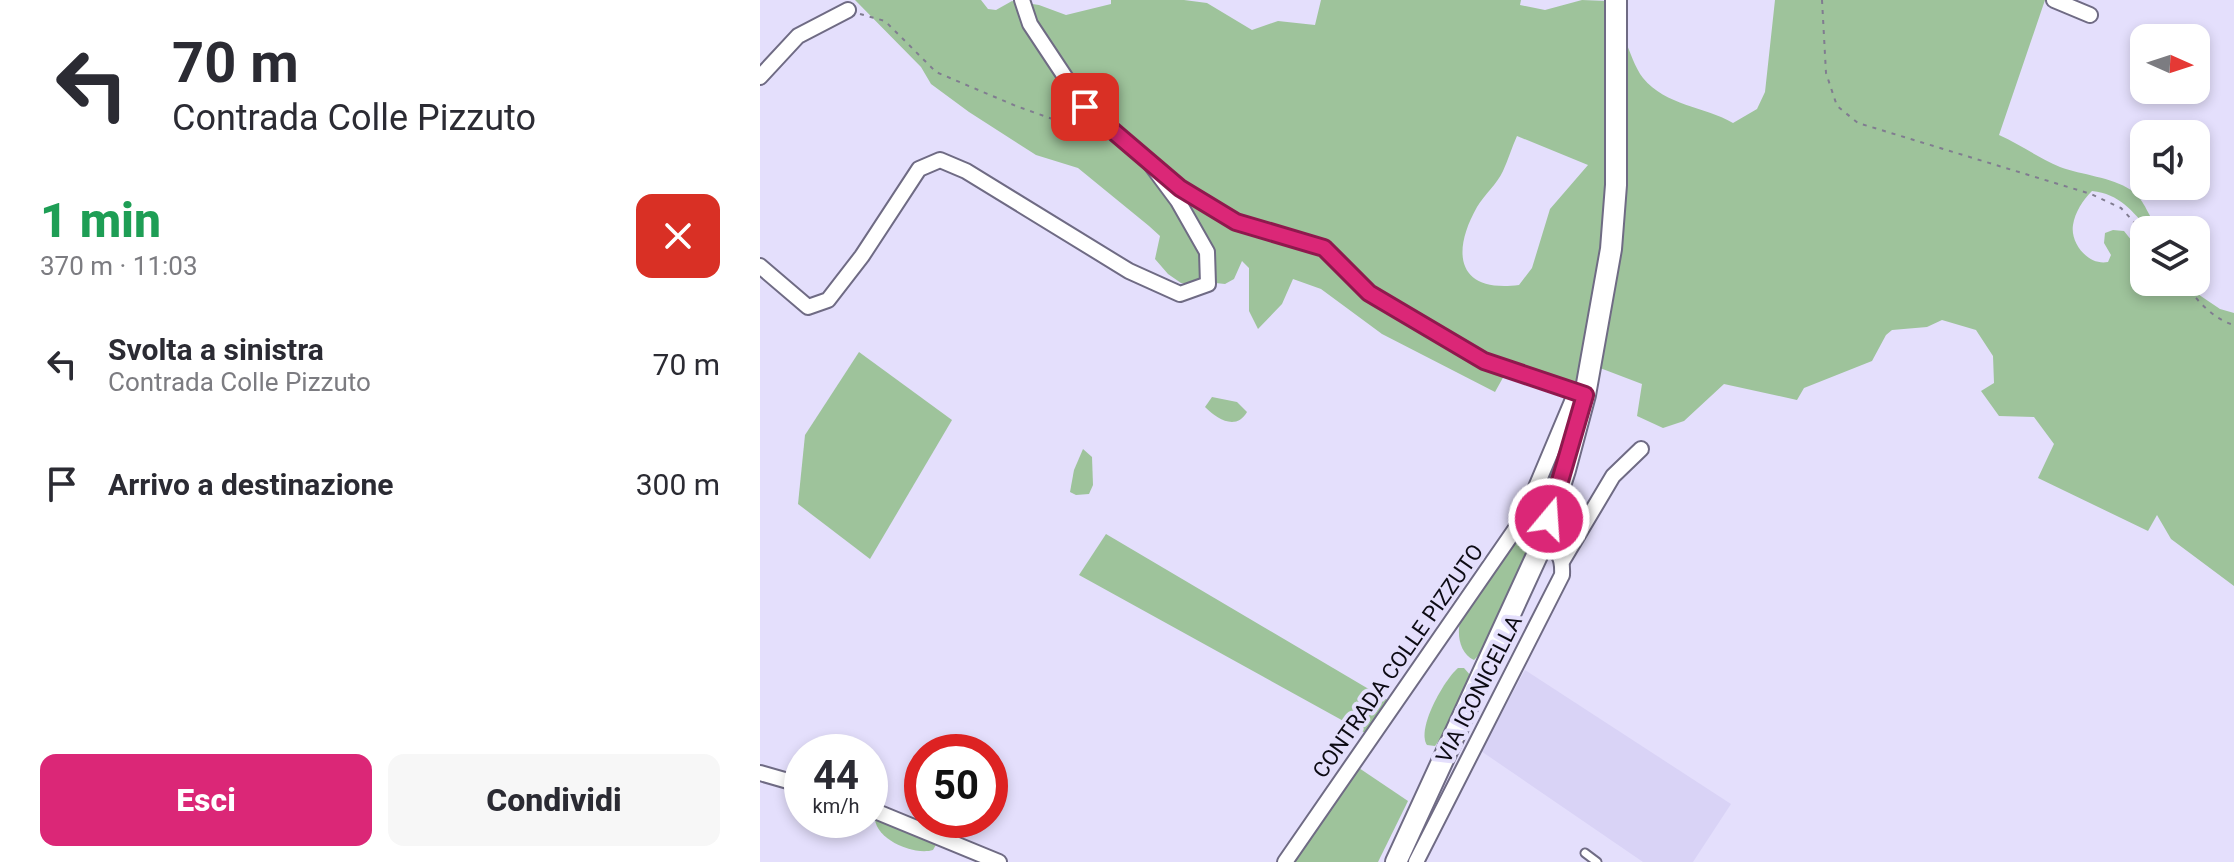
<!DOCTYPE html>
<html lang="it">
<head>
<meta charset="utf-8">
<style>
	body { margin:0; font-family:Roboto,sans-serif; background:#f7f7f7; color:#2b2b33; height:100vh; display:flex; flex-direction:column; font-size:30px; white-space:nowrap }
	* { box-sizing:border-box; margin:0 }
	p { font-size:26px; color:#7c7c81 }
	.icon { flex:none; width:44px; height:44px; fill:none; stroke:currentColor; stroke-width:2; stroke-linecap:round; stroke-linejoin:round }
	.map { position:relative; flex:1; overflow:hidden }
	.details { display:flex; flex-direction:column; background:#fff; width:760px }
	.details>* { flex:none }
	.guide { background:#fff; color:#2b2b33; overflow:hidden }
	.needle { width:52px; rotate:93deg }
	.buttons { position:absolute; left:1370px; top:24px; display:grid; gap:16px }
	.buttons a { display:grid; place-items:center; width:80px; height:80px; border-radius:16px; background:#fff; box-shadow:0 4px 12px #0003; font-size:40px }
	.speed { position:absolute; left:24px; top:734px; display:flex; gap:16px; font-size:40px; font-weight:700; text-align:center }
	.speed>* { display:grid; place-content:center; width:104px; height:104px; border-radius:50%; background:#fff; box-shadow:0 4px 12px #0003; line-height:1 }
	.speed small { font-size:20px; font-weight:400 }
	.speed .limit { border:12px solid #d22; background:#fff; color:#111 }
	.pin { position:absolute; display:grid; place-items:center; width:68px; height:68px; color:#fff; margin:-34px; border-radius:16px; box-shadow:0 4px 12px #0006 }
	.me { position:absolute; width:88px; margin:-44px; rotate:18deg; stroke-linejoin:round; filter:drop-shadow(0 0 6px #0008) }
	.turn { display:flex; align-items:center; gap:28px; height:168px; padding:0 40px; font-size:36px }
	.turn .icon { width:104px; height:104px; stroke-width:2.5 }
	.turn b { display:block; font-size:56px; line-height:68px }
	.round { display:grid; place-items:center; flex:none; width:84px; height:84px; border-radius:16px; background:#f7f7f7 }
	.headline { display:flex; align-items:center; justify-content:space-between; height:136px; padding:0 40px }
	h1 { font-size:48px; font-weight:800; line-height:60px; color:#1e9e55 }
	.action { display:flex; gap:16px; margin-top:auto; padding:16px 40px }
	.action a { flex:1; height:92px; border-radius:16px; background:#db2777; color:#fff; font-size:32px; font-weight:800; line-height:92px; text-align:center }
	.action a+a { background:#f7f7f7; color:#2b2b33 }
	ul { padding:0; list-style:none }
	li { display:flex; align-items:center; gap:24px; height:120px; padding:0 40px }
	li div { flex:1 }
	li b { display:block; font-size:30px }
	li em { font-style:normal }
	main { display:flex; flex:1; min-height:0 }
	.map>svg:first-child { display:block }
	.built { fill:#d9d3f6 }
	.green { fill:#9ec39b; fill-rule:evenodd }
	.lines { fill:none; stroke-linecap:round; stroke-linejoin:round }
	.lane-casing { stroke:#6f6b84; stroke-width:11 }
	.street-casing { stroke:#6f6b84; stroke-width:18 }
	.secondary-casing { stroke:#6f6b84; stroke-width:24 }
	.path { stroke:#807c90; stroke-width:2; stroke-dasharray:4 6; stroke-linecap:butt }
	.lane { stroke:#fff; stroke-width:7 }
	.street { stroke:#fff; stroke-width:14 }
	.secondary { stroke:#fff; stroke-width:20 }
	.route-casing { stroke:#8e194d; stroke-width:20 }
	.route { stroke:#db2777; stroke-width:14 }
	.labels { text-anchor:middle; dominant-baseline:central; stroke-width:8; stroke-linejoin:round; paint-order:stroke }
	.street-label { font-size:22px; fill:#0d0b14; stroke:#e4dffc }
</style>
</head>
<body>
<main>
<section class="details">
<div class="guide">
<div class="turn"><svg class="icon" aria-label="left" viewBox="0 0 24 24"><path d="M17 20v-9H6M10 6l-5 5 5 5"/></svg><div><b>70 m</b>Contrada Colle Pizzuto</div></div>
</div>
<div class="headline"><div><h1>1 min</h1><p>370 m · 11:03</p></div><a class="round" style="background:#d93025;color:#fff"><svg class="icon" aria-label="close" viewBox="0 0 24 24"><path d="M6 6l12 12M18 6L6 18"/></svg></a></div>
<ul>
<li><svg class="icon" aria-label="left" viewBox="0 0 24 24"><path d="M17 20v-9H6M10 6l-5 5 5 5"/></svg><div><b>Svolta a sinistra</b><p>Contrada Colle Pizzuto</p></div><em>70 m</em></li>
<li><svg class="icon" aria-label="arrive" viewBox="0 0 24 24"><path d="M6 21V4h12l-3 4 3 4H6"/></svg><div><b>Arrivo a destinazione</b></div><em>300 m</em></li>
</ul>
<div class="action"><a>Esci</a><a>Condividi</a></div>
</section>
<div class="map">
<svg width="1474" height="862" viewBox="0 0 1474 862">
	<rect width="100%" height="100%" fill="#e4dffc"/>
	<!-- built -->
	<polygon class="built" points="765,670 971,804 933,862 883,862 721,751"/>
	<!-- green -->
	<g class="green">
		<path d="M95,0H221L228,9L236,10L252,1L279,5L306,15L351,4V0H424L447,3L492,30L518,21L555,25L561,0H761L760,5L785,10L822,0L847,1C846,85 850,171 841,254C836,297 826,339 817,382L745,374L735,392L622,334L561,289L533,279L522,304L498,329L489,311V268L482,261L474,279L465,284L446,282L434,284L421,283L408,274L395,259L400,236L389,226L318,168L276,155L209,112L171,84L161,67ZM757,136L828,165L790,209L772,268L759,285C697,293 691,253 717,207C725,194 737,184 743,171C748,160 752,147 757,136Z"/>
		<path d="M1015,0H1285L1239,135C1260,144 1278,158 1300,167C1322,175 1351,177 1371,190C1386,200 1388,219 1401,230H1389C1372,211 1360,194 1332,191C1323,200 1315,212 1313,225C1310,244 1329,266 1348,262L1351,255L1344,243L1345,233L1353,230L1364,231L1376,246L1384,247V282H1420L1460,309L1474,313V586L1411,539L1397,515L1388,531L1278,478L1294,444L1274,417L1239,416L1221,391L1234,383L1233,356L1216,330L1182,320L1167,327L1132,330L1126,335L1112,361L1044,388L1037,400L964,384L924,421L903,428L877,416L882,384L840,368C853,310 862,251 865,192C868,141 864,89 864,38C870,51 875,68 883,78C906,106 944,106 973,123L997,109L1005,92Z"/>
		<polygon points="99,352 192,420 110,559 38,504 45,435"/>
		<path d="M452,397L477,402L487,412C476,431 457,419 445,407Z"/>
		<path d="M799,440L807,441L787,509L723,651L714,660C698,653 696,630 702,615Z"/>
		<polygon points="323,449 332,457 333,485 329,494 316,495 310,492 314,470"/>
		<polygon points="346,534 629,701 607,734 319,575"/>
		<path d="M698,668H704L711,676L686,730L675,746L667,745C656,729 684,680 698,668Z"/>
		<polygon points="596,766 648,801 618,862 529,862"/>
		<path d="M115,815L178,841L173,850C153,856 112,838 115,815Z"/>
	</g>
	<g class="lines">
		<!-- lane casing -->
		<g class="lane-casing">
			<polyline id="lane" points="825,853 837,862"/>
		</g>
		<!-- street casing -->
		<g class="street-casing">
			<g id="street">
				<polyline points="262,0 270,24 325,107 420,188 476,222 564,248 609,293 724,361 816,392"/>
				<polyline points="1294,0 1330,15"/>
				<polyline points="0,77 38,36 88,10"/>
				<polyline points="0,266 48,307 68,300 102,256 159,169 180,160 206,171 369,271 420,294 448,284 447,252 418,201 389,162"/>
				<polyline points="803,560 853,476 881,449"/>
				<polyline points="0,773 42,785"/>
				<polyline points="110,809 239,862"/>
				<polyline points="525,862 763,518 816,392 824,395"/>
				<path d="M656,862L802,575C803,556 799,551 781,543"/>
			</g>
		</g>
		<!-- secondary casing -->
		<g class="secondary-casing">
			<polyline id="secondary" points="636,862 779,551 805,470 825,395 851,249 856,185 856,0"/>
		</g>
		<!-- path -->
		<g class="path">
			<polyline points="1062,0 1066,73 1077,106 1098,123 1331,194 1361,208 1384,233"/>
			<polyline points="100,14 125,21 176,72 256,106 332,133"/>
			<path d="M1424,282C1436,300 1453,319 1474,325"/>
		</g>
		<!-- lane -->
		<use href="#lane" class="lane"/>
		<!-- street -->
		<use href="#street" class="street"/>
		<!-- secondary -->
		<use href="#secondary" class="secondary"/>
	</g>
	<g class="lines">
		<!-- route casing -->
		<g class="route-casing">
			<polyline id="route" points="325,107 420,188 476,222 564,248 609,293 724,361 825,395 789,519"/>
		</g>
		<!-- route -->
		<use href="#route" class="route"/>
	</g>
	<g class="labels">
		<!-- street labels -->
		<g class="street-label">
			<text transform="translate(638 661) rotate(-55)">CONTRADA COLLE PIZZUTO</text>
			<text transform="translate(719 689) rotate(-63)">VIA ICONICELLA</text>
		</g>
	</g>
</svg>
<div class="buttons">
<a><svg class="needle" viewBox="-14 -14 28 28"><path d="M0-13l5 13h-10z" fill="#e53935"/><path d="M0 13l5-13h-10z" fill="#7c7c81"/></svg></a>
<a><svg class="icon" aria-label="sound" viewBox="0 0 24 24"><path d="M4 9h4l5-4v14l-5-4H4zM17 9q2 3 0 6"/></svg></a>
<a><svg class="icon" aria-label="layers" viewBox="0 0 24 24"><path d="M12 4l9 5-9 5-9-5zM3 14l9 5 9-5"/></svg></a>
</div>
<div class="speed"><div>44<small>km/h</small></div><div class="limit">50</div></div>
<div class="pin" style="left:325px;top:107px;background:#d93025"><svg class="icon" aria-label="arrive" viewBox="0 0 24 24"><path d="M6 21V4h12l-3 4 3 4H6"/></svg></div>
<svg class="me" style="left:789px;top:519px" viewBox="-20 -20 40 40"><circle r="17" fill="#db2777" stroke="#fff" stroke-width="3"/><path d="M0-11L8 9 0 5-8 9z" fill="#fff"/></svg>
</div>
</main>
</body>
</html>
